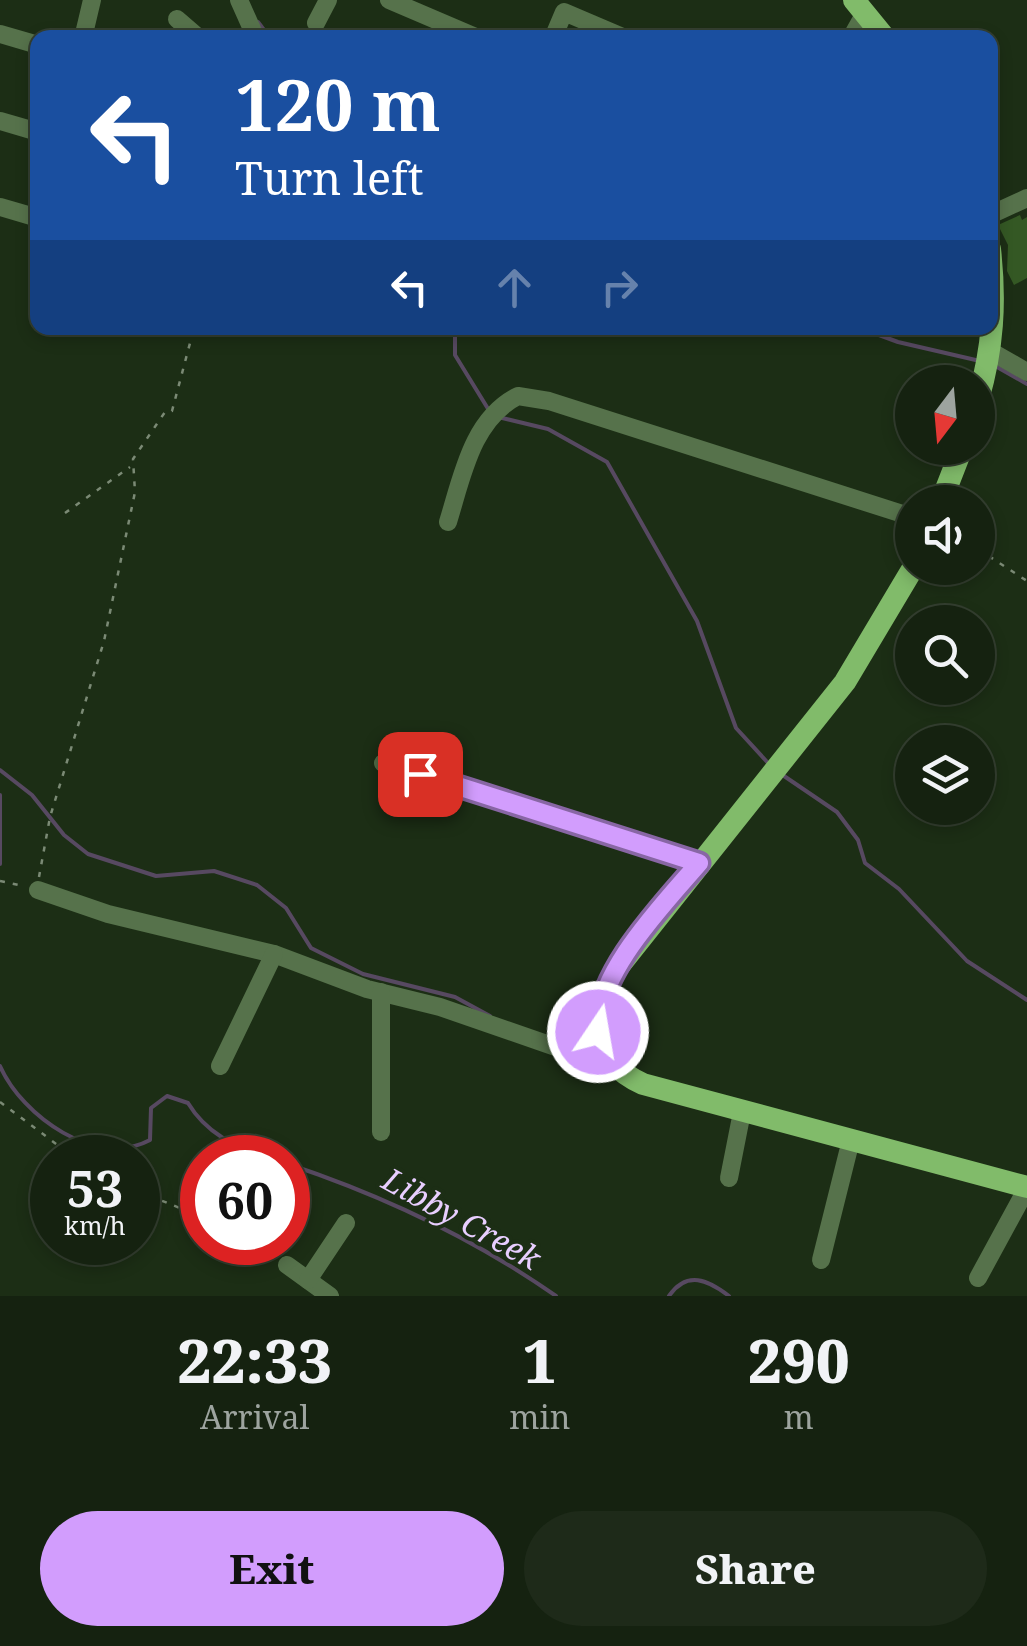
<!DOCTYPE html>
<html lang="en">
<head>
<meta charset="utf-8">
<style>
	body { margin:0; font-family:"Noto Serif",serif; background:#1e2a19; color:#f1f3f6; height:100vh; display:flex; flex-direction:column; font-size:38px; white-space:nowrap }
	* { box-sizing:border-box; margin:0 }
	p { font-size:32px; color:#9da49f }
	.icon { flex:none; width:55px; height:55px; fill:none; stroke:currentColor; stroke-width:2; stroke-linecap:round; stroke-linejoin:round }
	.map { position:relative; height:1296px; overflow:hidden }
	.sheet { display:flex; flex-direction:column; background:#152210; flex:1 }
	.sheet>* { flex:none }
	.top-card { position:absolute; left:30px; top:30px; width:968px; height:305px; border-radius:20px; box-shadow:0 5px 15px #0003,0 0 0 2px #343f30; background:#1a4fa0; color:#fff; overflow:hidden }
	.needle { width:65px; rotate:196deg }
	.fabs { position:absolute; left:895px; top:365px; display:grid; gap:20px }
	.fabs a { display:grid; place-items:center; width:100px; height:100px; border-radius:50%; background:#152210; box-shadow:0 5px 15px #0003,0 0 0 2px #343f30; font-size:50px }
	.speed { position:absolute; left:30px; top:1135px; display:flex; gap:20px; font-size:50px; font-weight:700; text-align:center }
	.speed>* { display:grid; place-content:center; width:130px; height:130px; border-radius:50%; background:#152210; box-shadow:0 5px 15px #0003,0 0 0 2px #343f30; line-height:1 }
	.speed small { font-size:25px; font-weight:400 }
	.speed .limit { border:15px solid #d22; background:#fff; color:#111 }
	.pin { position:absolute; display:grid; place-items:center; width:85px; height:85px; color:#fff; margin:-42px; border-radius:20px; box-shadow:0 5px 15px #0006 }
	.me { position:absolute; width:110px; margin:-55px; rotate:12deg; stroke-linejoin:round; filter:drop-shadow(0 0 8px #0008) }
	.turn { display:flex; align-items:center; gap:35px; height:210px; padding:0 40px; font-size:45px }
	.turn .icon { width:130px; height:130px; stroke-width:2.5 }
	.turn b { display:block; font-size:70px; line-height:85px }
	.lanes { display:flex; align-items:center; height:95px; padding:0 40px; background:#0003; justify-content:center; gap:50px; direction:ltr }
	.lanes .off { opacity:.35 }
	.eta { display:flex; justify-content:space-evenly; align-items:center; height:170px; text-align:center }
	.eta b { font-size:60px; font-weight:800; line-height:70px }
	.primary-button { display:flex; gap:20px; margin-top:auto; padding:20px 40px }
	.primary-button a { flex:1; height:115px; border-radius:60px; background:#d29dfd; color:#111; font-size:40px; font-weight:800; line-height:115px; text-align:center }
	.primary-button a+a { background:#1e2a19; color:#f1f3f6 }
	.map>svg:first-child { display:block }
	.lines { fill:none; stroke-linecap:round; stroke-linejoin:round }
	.stream { stroke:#574961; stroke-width:4 }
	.building { fill:#345824 }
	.path { stroke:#7b8a75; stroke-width:2.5; stroke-dasharray:5 8; stroke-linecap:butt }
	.minor { stroke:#56724b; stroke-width:18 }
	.major { stroke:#81bb6a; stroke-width:22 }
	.route-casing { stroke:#8866a4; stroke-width:25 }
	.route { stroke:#d29dfd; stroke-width:18 }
	.labels { text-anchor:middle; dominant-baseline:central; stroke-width:8; stroke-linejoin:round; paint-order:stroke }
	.water-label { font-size:32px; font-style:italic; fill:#e8ceff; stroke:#1c2e15 }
</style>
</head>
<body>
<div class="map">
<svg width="1027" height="1296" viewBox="0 0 1027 1296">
	<rect width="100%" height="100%" fill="#1c2e15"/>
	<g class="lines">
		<!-- stream -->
		<g class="stream">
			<polyline points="258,22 270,38"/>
			<polyline points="455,328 455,355 490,412"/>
			<polyline points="860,328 898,342 980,361"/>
			<polyline points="997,367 1027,384"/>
			<polyline points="498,417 548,429 607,462 697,621 736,728 769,764"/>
			<polyline points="0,770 32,795 64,835 88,854 156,876 214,871 257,885 286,908 311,948 363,974 455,997 490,1016"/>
			<polyline points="784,776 837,812 858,840 865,863 899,889 967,961 1027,1000"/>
			<polyline points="0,795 0,864"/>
			<path d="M0,1066C22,1116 96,1169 150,1140L151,1108L167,1096L188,1103C206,1133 234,1146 267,1158"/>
			<path d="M288,1164C384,1196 473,1238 556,1296"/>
			<path d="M669,1296C687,1270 708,1280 729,1296"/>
		</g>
	</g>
	<!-- building -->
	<polygon class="building" points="1020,215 1022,220 1027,217 1027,278 1014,285 1007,271 1008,245 998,225"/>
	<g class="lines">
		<!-- path -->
		<g class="path">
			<polyline points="768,29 781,38"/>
			<polyline points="65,513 130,467"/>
			<polyline points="978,549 1027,581"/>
			<polyline points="39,877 50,817 104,641 135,492 133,459 165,412 172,411 194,328"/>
			<polyline points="0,881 24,886"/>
			<polyline points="0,1102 75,1158"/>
			<polyline points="138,1191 202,1217"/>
			<polyline points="256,1242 275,1257"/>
		</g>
		<!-- minor -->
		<g class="minor">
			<polyline points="239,0 256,38"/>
			<polyline points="389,0 478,38"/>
			<polyline points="177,19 199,38"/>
			<polyline points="316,23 328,0"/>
			<polyline points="0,34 38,45"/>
			<polyline points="83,38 92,0"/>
			<polyline points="553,38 564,12 625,38"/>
			<polyline points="851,38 865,13"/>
			<polyline points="0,121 38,132"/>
			<polyline points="0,207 38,218"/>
			<polyline points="990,215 1027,198"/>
			<polyline points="992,352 1027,372"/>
			<path d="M448,522C462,477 472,419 518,396L549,401L912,517"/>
			<polyline points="383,763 699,863"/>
			<polyline points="38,890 108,914 274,954 367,989 440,1007 567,1051 605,1055"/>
			<polyline points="381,992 381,1132"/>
			<polyline points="220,1066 274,954"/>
			<polyline points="729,1178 742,1112"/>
			<polyline points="821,1260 851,1140"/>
			<polyline points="287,1265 330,1296"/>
			<polyline points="978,1278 1027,1188"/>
			<polyline points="308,1280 346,1223"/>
		</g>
		<!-- major -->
		<g class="major">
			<polyline points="854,0 885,38"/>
			<path d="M978,400C993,348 996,303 990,249"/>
			<polyline points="941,502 962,448"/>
			<path d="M913,568L845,682L616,970C587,1014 592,1061 643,1084L1027,1187"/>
		</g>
	</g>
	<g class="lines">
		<!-- route casing -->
		<g class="route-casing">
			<path id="route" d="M420,774L699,863C663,905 594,975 598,1032"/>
		</g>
		<!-- route -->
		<use href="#route" class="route"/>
	</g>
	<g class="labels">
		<!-- water labels -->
		<g class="water-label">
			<text transform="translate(462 1218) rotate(29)">Libby Creek</text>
		</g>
	</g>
</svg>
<div class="fabs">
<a><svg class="needle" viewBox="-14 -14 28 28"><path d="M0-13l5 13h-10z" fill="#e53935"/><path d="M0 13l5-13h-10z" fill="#9da49f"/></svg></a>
<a><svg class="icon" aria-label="sound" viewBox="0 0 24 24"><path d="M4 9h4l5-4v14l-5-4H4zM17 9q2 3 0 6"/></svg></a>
<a><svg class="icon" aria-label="search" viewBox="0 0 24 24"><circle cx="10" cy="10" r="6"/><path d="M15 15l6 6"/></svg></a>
<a><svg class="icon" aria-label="layers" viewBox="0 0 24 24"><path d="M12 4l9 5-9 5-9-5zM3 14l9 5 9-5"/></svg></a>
</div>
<div class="speed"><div>53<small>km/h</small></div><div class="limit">60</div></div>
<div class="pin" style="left:420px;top:774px;background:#d93025"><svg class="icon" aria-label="arrive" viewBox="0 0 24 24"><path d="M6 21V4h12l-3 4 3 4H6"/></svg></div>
<svg class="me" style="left:598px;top:1032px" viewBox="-20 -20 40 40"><circle r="17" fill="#d29dfd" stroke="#fff" stroke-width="3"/><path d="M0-11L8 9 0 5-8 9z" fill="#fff"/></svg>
<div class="top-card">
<div class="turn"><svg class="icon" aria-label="left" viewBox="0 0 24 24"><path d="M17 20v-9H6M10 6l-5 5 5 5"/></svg><div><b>120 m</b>Turn left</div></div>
<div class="lanes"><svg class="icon" aria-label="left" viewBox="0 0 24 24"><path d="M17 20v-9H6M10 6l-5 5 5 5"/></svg><svg class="icon off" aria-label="ahead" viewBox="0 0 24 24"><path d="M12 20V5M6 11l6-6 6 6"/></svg><svg class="icon off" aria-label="right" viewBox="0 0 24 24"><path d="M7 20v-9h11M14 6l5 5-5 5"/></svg></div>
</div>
</div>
<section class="sheet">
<div class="eta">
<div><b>22:33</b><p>Arrival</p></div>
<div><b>1</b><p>min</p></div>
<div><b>290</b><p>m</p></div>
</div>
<div class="primary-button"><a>Exit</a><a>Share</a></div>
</section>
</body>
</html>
